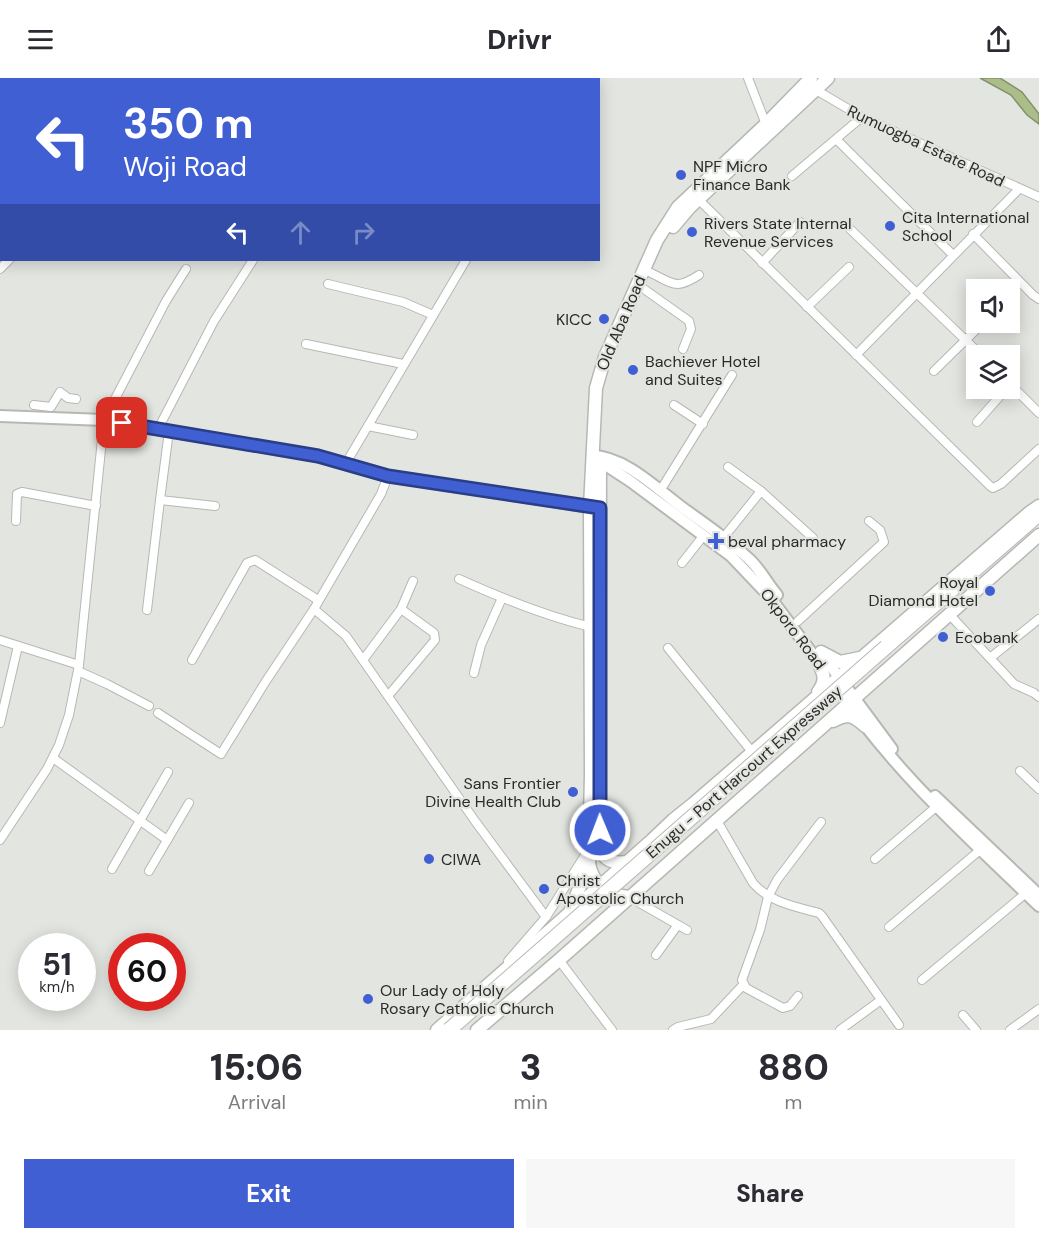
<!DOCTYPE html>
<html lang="en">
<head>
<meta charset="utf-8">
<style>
	body { margin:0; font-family:"DM Sans",sans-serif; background:#f7f7f7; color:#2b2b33; height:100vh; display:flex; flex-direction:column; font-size:22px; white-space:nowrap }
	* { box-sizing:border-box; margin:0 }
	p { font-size:20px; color:#7c7c81 }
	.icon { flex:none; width:33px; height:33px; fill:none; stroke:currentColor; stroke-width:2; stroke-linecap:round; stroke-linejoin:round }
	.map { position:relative; height:952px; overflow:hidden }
	.drawer { display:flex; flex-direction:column; background:#fff; flex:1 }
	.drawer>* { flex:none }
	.guide { position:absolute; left:0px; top:0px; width:600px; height:183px; box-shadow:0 3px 15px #0003; background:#405fd2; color:#fff; overflow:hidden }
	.fabs { position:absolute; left:966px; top:201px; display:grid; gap:12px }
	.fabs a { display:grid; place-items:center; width:54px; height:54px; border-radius:0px; background:#fff; box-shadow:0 3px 15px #0003; font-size:30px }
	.speed { position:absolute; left:18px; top:855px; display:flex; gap:12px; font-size:30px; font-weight:700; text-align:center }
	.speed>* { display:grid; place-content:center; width:78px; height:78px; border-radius:50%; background:#fff; box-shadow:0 3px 15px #0003; line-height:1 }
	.speed small { font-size:15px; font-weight:400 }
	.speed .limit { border:9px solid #d22; background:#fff; color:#111 }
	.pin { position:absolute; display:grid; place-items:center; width:51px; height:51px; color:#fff; margin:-26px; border-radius:12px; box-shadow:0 3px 9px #0006 }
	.me { position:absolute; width:66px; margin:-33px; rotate:359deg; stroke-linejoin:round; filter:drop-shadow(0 0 4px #0008) }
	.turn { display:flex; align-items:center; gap:21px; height:126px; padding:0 24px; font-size:27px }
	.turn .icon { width:78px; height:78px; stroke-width:2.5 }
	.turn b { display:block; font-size:42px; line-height:51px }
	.lanes { display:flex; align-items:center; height:57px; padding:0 24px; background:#0003; justify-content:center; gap:30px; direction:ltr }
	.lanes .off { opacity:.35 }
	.eta { display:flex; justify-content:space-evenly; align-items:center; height:102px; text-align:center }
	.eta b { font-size:36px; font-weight:800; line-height:42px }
	.button { display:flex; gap:12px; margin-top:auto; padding:12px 24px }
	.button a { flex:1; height:69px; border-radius:0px; background:#405fd2; color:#fff; font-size:24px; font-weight:800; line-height:69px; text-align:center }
	.button a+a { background:#f7f7f7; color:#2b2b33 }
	header { display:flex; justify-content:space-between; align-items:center; height:78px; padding:0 24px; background:#fff; font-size:27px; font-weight:800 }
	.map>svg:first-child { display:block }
	.water { fill:#abbe89; stroke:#84926c; stroke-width:1.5 }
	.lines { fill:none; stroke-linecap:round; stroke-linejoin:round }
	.street-casing { stroke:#b6b8b3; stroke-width:10 }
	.secondary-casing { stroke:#b6b8b3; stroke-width:14 }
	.primary-casing { stroke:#b6b8b3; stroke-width:15 }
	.highway-casing { stroke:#b6b8b3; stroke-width:16 }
	.street { stroke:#fff; stroke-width:8 }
	.secondary { stroke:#fff; stroke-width:10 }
	.primary { stroke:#fff; stroke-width:12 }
	.highway { stroke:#fff; stroke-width:14 }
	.highway-bridge-casing { stroke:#b6b8b3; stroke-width:16; stroke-linecap:butt }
	.highway-bridge { stroke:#fff; stroke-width:14 }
	.route-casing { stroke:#2a3e88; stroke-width:15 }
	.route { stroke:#405fd2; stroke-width:10 }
	.poi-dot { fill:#405fd2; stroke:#e3e5e0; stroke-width:2 }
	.labels { text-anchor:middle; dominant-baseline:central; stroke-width:4.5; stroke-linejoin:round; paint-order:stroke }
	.street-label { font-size:16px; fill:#2a2b29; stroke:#e3e5e0 }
	.poi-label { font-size:16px; fill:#2a2b29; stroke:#e3e5e0; text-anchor:start }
</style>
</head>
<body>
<header><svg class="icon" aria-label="menu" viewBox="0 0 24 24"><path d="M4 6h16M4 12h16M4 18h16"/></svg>Drivr<svg class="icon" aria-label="share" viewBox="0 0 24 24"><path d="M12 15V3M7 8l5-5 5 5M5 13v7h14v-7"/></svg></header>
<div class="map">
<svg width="1039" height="952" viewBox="0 0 1039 952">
	<rect width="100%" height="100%" fill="#e3e5e0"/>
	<!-- water -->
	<polygon class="water" points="980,0 1000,0 1022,14 1039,36 1039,46 1027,37 1011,17"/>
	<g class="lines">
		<!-- street casing -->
		<g class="street-casing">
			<g id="street">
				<polyline points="234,0 238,2"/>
				<polyline points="365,0 366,2"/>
				<polyline points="748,0 767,49"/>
				<polyline points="29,2 30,0"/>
				<polyline points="150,2 151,0"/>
				<polyline points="202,2 203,0"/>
				<polyline points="252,2 253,0"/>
				<polyline points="571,2 572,0"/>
				<polyline points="816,12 862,39 1039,119"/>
				<polyline points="0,35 2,33"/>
				<polyline points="837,62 953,177"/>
				<polyline points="792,98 862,39"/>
				<polyline points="698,121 990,408 993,410 1001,406 1039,371"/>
				<polyline points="849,150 982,278"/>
				<polyline points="973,156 1033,217 1039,221"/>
				<polyline points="762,185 800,144"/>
				<polyline points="0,191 9,182"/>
				<path d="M651,195C674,206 676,212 699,197"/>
				<polyline points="328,206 403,224 433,237"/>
				<polyline points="644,211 689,243 691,251 683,271"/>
				<polyline points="807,229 849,189"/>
				<polyline points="306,266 403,286"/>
				<polyline points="856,277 1019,111"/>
				<polyline points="934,293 984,244"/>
				<polyline points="1010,306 1039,335"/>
				<polyline points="34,327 51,329 60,314 68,320 76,321"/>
				<polyline points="674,327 703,346"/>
				<polyline points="977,344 1007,310"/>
				<polyline points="368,348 413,357"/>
				<polyline points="158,351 214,243 253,182"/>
				<polyline points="169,353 160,422 215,428"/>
				<polyline points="346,385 466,182"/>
				<polyline points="728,389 761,413 813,460"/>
				<polyline points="660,413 732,297"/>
				<polyline points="16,443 17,416 22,414 96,428"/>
				<polyline points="724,459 761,413"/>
				<polyline points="682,485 704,457"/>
				<path d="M459,501C501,520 545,538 591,549"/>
				<polyline points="314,531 346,558 475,743 546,839"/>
				<polyline points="147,532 160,422"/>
				<polyline points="949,536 1014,606 1034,615 1039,619"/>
				<polyline points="798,543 884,464 880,452 869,443"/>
				<polyline points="0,562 79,587"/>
				<polyline points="668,570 753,675"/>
				<polyline points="990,580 1039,541"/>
				<polyline points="192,582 247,485 255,482 318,522"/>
				<polyline points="363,582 401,531 413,503"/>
				<polyline points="78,593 107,606 149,628"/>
				<polyline points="474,595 481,567 502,520"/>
				<polyline points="388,618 435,562 434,555 401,531"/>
				<polyline points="158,635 221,676 266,603 314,531 381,416 388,398"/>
				<polyline points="0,645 18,568"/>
				<polyline points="53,680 167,762"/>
				<polyline points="1020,693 1039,711"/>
				<path d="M716,741L753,805C769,824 796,829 819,835L822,838L899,947"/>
				<polyline points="0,762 47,691 59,667 69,637 79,587 104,342 166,223 186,191"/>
				<polyline points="875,781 936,729"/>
				<polyline points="112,791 168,694"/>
				<polyline points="149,793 189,725"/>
				<polyline points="629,819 687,852"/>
				<polyline points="889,849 980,772"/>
				<polyline points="656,877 677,848"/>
				<polyline points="559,882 612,952"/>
				<polyline points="508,883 546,839 587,774"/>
				<polyline points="922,902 1026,815"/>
				<polyline points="798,918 790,928 783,930 746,910 742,902 760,852 768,819 777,802 821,744"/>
				<polyline points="963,937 976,952"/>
				<polyline points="673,952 678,949 711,941 743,907"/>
				<polyline points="840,952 881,922"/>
				<polyline points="1010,952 1039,931"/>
			</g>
		</g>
		<!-- secondary casing -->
		<g class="secondary-casing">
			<g id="secondary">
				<polyline points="0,338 104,342 318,378 388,398 597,430"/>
				<path d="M592,378C626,378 660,414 687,433C708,448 730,463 749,481C760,491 767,505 777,517"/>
				<polyline points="592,384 607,388 630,403 731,478 769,518 820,586"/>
				<polyline points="821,575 892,671"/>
				<path d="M835,606C894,694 964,755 1039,828"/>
				<polyline points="935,718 1039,817"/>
			</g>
		</g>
		<!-- primary casing -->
		<g class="primary-casing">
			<g id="primary">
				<polyline points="673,149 690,129 828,0"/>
				<polyline points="821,574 840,584 860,580"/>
				<path d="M816,580C823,594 828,601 818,614"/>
				<path d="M833,643C847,635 853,637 865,648"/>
				<polyline points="599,656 600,391"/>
				<path d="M599,715C599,729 595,767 604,778C609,785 619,785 627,784"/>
				<path d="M629,819C609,817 592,806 589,785L591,696L590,429L596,310L605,279L657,162L678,129L766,46L811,0"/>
				<polyline points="571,831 589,785"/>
				<polyline points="437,952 652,762 673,742 693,726 1029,435 1039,428"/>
				<polyline points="477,952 559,882 1039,457"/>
			</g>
		</g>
		<!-- highway casing -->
		<g class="highway-casing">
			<polyline id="highway" points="886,569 1039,436"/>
		</g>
		<!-- street -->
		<use href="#street" class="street"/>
		<!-- secondary -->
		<use href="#secondary" class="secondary"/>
		<!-- primary -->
		<use href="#primary" class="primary"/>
		<!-- highway -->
		<use href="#highway" class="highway"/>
		<!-- highway-bridge casing -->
		<g class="highway-bridge-casing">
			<polyline id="highway-bridge" points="449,952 886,569"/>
		</g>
		<!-- highway-bridge -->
		<use href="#highway-bridge" class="highway-bridge"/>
	</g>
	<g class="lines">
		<!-- route casing -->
		<g class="route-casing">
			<polyline id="route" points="122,345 318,378 388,398 600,430 600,752"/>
		</g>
		<!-- route -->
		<use href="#route" class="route"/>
	</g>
	<!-- markers -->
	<g class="poi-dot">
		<circle cx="681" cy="97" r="6"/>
		<circle cx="890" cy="148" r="6"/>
		<circle cx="692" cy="154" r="6"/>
		<circle cx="604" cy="241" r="6"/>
		<circle cx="633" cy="292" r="6"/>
		<path d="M713 454h6v6h6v6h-6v6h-6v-6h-6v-6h6z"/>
		<circle cx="990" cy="513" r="6"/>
		<circle cx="943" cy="559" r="6"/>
		<circle cx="573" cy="714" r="6"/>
		<circle cx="429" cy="781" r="6"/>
		<circle cx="544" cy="811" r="6"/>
		<circle cx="368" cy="921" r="6"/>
	</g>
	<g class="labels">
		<!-- street labels -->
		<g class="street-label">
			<text transform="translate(926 68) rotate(25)">Rumuogba Estate Road</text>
			<text transform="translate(621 245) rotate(-67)">Old Aba Road</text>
			<text transform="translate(793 551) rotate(53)">Okporo Road</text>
			<text transform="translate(744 694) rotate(-41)">Enugu - Port Harcourt Expressway</text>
		</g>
		<!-- poi labels -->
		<g class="poi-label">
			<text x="693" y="88">NPF Micro<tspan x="693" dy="18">Finance Bank</tspan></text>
			<text x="902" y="139">Cita International<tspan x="902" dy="18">School</tspan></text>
			<text x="704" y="145">Rivers State Internal<tspan x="704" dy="18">Revenue Services</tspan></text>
			<text x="592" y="241" text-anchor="end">KICC</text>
			<text x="645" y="283">Bachiever Hotel<tspan x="645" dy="18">and Suites</tspan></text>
			<text x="728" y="463">beval pharmacy</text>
			<text x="978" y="504" text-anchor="end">Royal<tspan x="978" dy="18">Diamond Hotel</tspan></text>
			<text x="955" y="559">Ecobank</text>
			<text x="561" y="705" text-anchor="end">Sans Frontier<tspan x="561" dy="18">Divine Health Club</tspan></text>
			<text x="441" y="781">CIWA</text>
			<text x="556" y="802">Christ<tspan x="556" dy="18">Apostolic Church</tspan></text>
			<text x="380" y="912">Our Lady of Holy<tspan x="380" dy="18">Rosary Catholic Church</tspan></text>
		</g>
	</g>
</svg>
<div class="fabs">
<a><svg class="icon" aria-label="sound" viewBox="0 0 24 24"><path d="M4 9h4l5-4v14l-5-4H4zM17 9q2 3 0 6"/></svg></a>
<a><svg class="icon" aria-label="layers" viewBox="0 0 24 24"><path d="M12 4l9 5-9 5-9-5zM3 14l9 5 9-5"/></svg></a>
</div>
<div class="speed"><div>51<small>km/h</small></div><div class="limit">60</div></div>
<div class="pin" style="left:122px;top:345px;background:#d93025"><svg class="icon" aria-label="arrive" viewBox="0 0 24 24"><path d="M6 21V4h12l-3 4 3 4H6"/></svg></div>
<svg class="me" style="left:600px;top:752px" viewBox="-20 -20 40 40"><circle r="17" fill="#405fd2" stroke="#fff" stroke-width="3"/><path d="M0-11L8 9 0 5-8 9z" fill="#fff"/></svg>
<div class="guide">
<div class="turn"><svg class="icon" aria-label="left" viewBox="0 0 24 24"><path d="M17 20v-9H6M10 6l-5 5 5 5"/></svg><div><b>350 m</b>Woji Road</div></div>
<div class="lanes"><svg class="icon" aria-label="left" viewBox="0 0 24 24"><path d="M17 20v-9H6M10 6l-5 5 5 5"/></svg><svg class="icon off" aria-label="ahead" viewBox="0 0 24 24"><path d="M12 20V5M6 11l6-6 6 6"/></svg><svg class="icon off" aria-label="right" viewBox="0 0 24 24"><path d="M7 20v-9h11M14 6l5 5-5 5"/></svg></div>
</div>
</div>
<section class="drawer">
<div class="eta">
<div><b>15:06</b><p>Arrival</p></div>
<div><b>3</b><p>min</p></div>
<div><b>880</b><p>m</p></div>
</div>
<div class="button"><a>Exit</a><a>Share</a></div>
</section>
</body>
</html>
